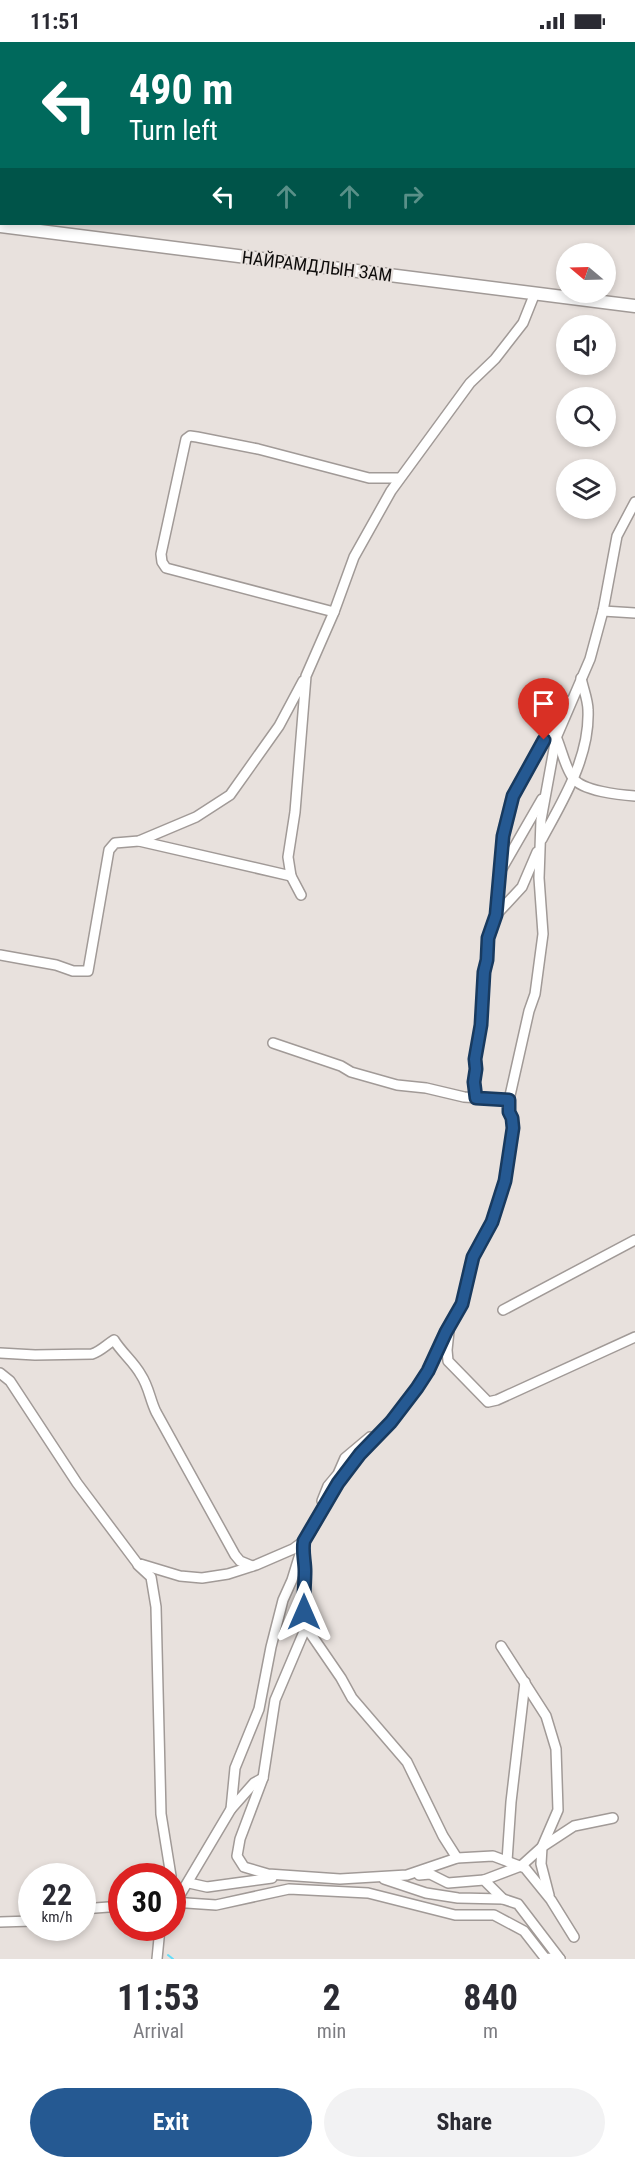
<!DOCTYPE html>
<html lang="en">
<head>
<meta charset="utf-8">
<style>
	body { margin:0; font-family:"Roboto Condensed",sans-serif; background:#f2f2f3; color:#2b2b33; height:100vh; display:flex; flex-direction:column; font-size:22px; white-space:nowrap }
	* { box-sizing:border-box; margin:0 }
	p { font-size:20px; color:#7c7c81 }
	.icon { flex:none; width:33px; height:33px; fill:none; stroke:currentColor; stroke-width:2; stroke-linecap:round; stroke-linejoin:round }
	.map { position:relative; height:1917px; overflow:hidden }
	.panel { display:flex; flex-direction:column; background:#fff; flex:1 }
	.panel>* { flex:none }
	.guide { position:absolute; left:0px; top:0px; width:636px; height:183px; box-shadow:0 3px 9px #0003; background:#00695c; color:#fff; overflow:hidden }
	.needle { width:39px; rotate:289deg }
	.tools { position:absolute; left:556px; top:201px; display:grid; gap:12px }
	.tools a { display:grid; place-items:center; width:60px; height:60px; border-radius:50%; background:#fff; box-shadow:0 3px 9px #0003; font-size:30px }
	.speed { position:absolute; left:18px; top:1821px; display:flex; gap:12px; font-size:30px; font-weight:700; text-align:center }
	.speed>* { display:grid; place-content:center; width:78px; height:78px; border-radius:50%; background:#fff; box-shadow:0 3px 9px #0003; line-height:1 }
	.speed small { font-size:15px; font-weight:400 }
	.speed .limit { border:9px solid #d22; background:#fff; color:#111 }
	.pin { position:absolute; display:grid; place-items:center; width:51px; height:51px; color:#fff; margin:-62px -26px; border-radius:50% 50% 50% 0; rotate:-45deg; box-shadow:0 0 6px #0007 }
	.pin .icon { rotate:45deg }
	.me { position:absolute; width:66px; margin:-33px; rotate:0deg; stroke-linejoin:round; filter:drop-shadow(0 0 4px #0008) }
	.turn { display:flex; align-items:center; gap:21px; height:126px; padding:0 30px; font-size:27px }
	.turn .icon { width:78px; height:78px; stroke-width:2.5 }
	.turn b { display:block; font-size:42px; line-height:51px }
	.lanes { display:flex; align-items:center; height:57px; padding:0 30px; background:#0003; justify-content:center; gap:30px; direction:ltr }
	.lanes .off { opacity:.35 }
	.eta { display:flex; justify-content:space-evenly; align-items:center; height:102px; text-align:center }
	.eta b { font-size:36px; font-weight:700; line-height:42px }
	.cta { display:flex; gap:12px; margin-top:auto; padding:12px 30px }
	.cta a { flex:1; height:69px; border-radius:36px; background:#255992; color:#fff; font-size:24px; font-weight:700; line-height:69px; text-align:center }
	.cta a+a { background:#f2f2f3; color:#2b2b33 }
	.status { display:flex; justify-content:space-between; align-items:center; height:42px; padding:0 30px; background:#fff; direction:ltr }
	.status svg { height:16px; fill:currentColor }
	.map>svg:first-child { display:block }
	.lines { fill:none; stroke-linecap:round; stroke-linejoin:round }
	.stream { stroke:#61ddf9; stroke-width:2 }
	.street-casing { stroke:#a19a97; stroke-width:12 }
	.secondary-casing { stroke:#a19a97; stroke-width:15 }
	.street { stroke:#fff; stroke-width:9 }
	.secondary { stroke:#fff; stroke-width:12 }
	.route-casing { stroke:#183a5f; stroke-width:15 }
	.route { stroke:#255992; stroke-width:10 }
	.labels { text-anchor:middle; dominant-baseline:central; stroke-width:4.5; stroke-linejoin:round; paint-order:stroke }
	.street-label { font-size:18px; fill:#0e0c0b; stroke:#e8e1dd }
</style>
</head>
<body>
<div class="status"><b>11:51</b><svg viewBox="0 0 49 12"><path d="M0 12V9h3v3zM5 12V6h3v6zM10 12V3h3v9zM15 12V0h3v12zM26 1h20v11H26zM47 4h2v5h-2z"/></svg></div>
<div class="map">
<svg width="635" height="1917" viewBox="0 0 635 1917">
	<rect width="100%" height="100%" fill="#e8e1dd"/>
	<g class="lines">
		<!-- stream -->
		<polyline class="stream" points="168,1913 173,1917"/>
		<!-- street casing -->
		<g class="street-casing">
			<g id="street">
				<polyline points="603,569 635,571"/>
				<polyline points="334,570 166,526 162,520 161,512 186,397 190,394 197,395 258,407 369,436 398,436"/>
				<path d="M557,697C562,709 565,725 573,736C582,749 620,753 635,754"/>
				<path d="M542,797C563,758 590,715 588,668C588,658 583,646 581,636"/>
				<polyline points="139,799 291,834"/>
				<polyline points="501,828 542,757"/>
				<polyline points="301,853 291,834 288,815 295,770 306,634 334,570 354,515 391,449 470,341 495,317 523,281 535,251"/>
				<polyline points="496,872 503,794 513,754 567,659"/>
				<polyline points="0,913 56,923 73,929 88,929 109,808 115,801 139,799 196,775 230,753 279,684 303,639"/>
				<polyline points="273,1001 341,1024 351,1030 397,1043 426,1046 464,1055 509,1058"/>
				<polyline points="476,1056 474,1040 476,1027 475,1017 481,983 488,896 496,873 522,845 537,810"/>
				<polyline points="503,1268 635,1198"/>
				<polyline points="449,1289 447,1308 448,1319 488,1360 497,1358 635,1295"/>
				<path d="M0,1311L35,1313L92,1312C101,1309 106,1303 114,1298C122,1311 134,1320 141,1333C149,1345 150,1358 156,1370L235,1513L240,1519L252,1524"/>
				<polyline points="0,1331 10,1339 77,1441 137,1521 180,1534 202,1536 228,1532 256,1523 293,1507 304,1499 310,1491 338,1441 360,1412 391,1380 417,1346 428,1329 446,1290 462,1262 473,1215 492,1180 505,1139 513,1086 512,1076 509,1070 509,1058 529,969 535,952 543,892 539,836 541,778 556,696 590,617 603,569 617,494 635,460"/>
				<polyline points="322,1459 328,1444 338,1432 345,1416 370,1395"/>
				<polyline points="303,1510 305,1530 303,1555 306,1585 341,1636 352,1656 407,1720 443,1794 457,1816"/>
				<polyline points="138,1523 151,1535 156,1565 161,1772 171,1834"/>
				<polyline points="306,1585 275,1658 263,1736 240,1797 237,1814 244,1825 268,1832 340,1837 407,1833 457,1816 493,1814 525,1826 551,1858 574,1895"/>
				<polyline points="501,1604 546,1674 556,1707 558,1768 542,1805 541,1822 549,1853"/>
				<polyline points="231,1767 254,1741 263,1736"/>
				<polyline points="507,1819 511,1760 525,1640"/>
				<polyline points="419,1833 430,1832 448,1841 484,1838 503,1857"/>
				<polyline points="384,1837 426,1851 458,1856 503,1857 518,1862 560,1917"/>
				<polyline points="484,1838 521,1824 542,1805 574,1784 613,1776"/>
				<polyline points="172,1841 176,1860"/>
				<polyline points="189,1841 207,1845 272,1836"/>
				<polyline points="172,1860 216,1863 289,1847 368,1851 455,1873 494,1873 524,1889 545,1916 560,1917"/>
				<polyline points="174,1863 231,1767 235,1726 259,1667 271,1605 283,1558 292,1538 304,1499"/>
				<polyline points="82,1867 122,1864"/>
				<polyline points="0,1880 32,1879"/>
				<polyline points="157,1917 160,1886"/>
			</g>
		</g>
		<!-- secondary casing -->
		<g class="secondary-casing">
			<polyline id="secondary" points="0,184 635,264"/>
		</g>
		<!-- street -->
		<use href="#street" class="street"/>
		<!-- secondary -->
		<use href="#secondary" class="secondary"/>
	</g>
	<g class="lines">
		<!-- route casing -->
		<g class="route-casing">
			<path id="route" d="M304,1570C303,1556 305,1543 305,1529C305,1519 302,1509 304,1499L338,1441L360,1412L391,1380L417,1346L428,1329L446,1290L462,1262L473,1215L492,1180L505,1139L513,1086L512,1076L509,1070V1058L476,1056L474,1040L476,1027L475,1017L481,983L484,930L487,918L488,896L496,873L503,794L513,754L544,698"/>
		</g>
		<!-- route -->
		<use href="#route" class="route"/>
	</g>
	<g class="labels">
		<!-- street labels -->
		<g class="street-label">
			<text transform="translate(317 224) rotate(7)">НАЙРАМДЛЫН ЗАМ</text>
		</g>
	</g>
</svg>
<div class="tools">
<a><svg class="needle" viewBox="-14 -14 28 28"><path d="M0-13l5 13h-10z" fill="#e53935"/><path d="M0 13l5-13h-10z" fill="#7c7c81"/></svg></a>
<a><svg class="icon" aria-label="sound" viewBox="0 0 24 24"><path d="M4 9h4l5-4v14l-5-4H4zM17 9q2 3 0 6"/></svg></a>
<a><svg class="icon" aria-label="search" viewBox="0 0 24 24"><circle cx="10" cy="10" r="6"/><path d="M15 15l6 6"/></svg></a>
<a><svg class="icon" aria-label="layers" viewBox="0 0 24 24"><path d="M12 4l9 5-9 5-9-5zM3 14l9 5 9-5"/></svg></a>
</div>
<div class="speed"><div>22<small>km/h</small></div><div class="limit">30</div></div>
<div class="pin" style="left:544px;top:698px;background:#d93025"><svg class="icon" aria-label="arrive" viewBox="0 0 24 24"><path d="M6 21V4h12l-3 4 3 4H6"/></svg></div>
<svg class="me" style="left:304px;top:1570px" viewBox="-20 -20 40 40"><path d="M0-17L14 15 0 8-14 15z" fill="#255992" stroke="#fff" stroke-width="4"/></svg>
<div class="guide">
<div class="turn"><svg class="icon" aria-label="left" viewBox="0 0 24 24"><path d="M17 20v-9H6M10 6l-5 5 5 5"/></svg><div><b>490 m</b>Turn left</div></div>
<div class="lanes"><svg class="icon" aria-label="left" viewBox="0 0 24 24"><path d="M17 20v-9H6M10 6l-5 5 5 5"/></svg><svg class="icon off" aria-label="ahead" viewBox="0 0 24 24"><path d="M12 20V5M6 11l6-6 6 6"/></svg><svg class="icon off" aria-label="ahead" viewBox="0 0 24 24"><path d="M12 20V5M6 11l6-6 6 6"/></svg><svg class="icon off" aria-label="right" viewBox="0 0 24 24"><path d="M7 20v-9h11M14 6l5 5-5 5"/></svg></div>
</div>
</div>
<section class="panel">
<div class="eta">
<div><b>11:53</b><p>Arrival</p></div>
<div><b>2</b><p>min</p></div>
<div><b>840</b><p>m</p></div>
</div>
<div class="cta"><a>Exit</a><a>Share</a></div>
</section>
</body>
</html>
